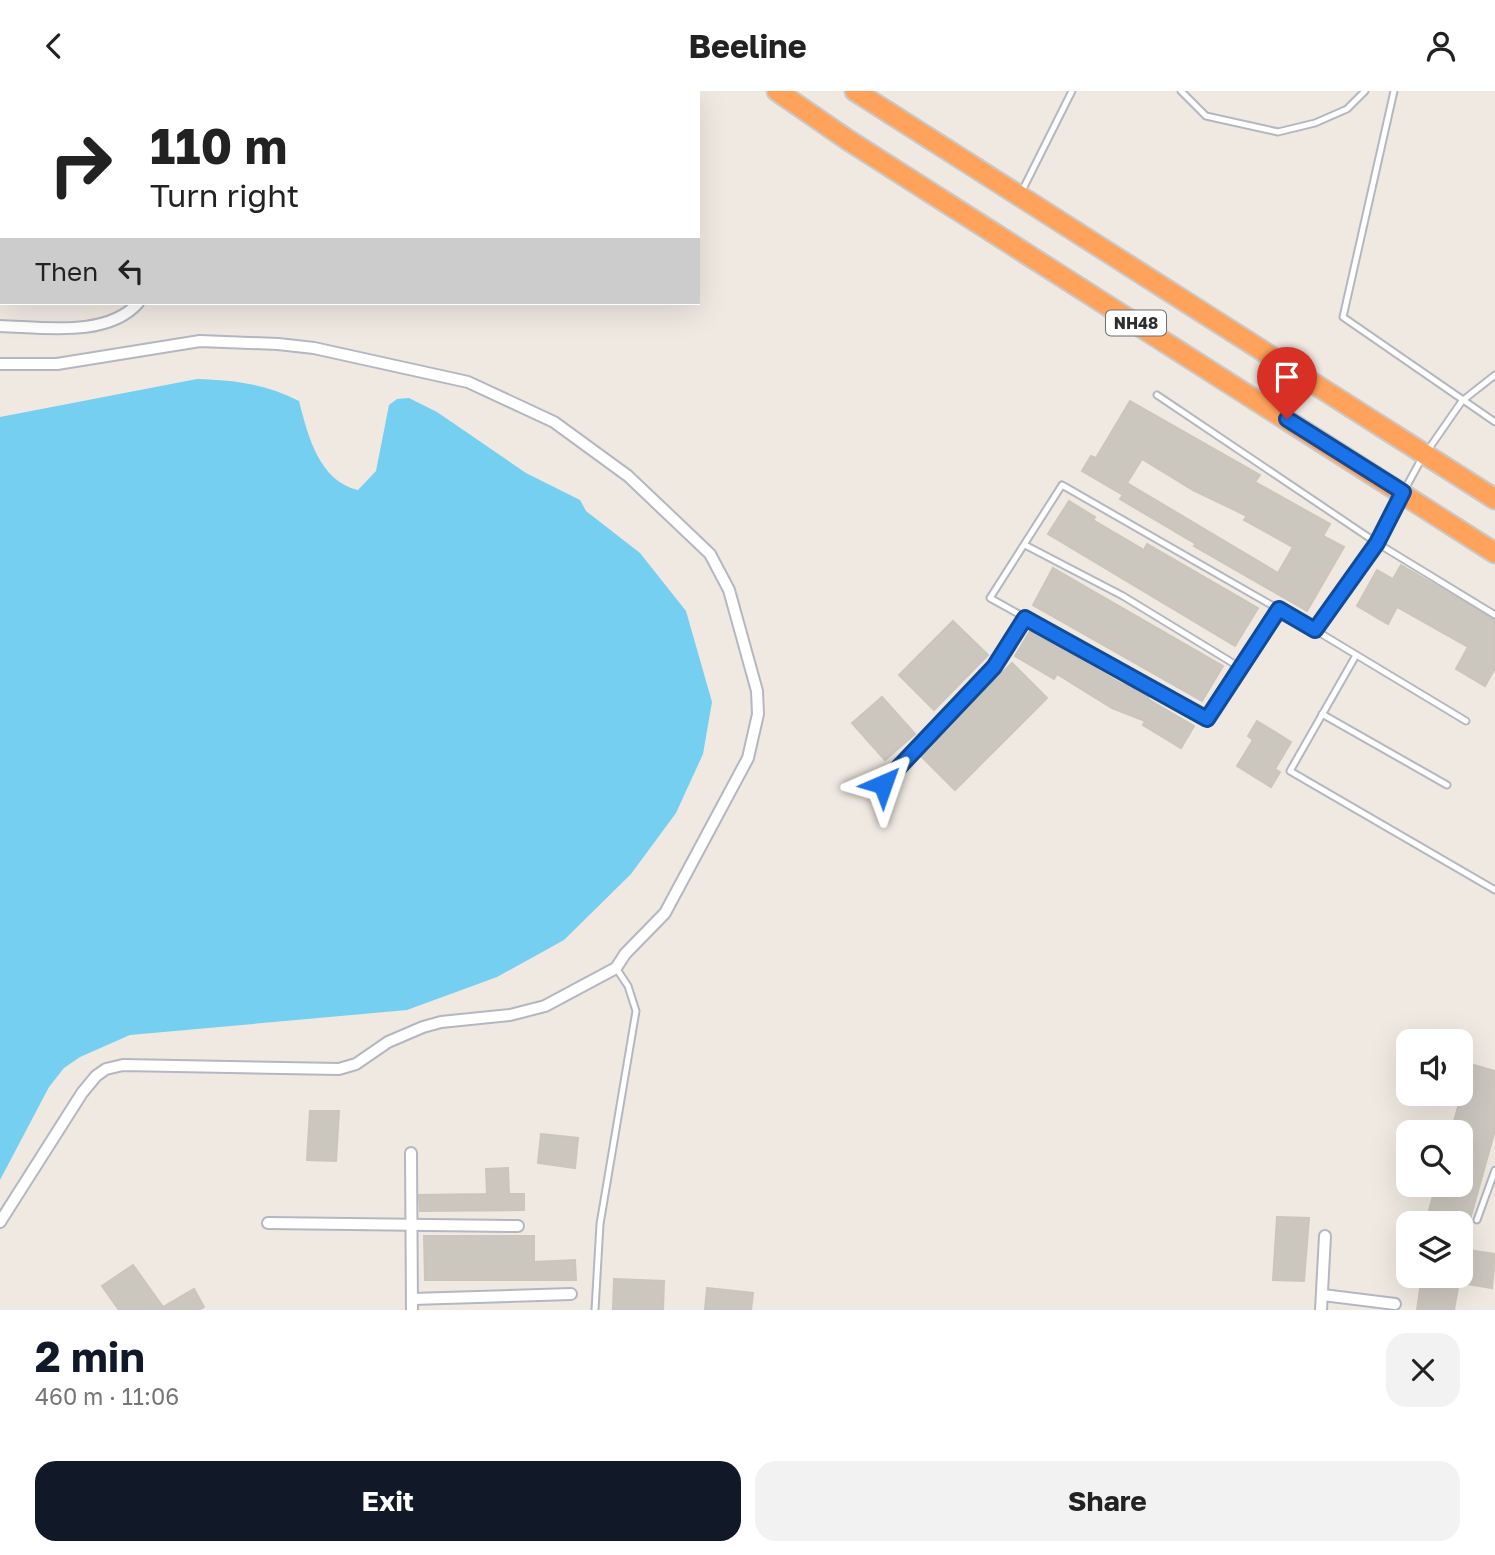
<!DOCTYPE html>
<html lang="en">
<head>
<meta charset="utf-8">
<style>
	body { margin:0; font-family:"Golos Text",sans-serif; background:#f2f2f2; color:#222; height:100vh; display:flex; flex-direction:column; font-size:26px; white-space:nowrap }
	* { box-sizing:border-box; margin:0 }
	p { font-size:23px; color:#767676 }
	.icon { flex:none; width:38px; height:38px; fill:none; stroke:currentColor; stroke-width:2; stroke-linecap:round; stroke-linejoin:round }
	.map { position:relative; height:1219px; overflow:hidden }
	.drawer { display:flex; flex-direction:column; background:#fff; flex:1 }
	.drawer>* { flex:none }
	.guide { position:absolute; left:0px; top:0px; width:700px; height:214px; box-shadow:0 7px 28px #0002; background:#fff; color:#222; overflow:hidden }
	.buttons { position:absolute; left:1396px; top:938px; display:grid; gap:14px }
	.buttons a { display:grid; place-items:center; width:77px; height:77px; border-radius:14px; background:#fff; box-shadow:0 7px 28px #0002; font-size:35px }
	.pin { position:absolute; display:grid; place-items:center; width:60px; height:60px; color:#fff; margin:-72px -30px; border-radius:50% 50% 50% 0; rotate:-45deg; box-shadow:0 0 7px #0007 }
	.pin .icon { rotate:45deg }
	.me { position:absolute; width:77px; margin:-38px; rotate:43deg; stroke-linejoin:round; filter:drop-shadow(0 0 5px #0008) }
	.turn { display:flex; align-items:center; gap:24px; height:147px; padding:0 35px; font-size:32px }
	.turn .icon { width:91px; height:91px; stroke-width:2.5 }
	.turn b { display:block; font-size:49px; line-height:60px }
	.then { display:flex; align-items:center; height:66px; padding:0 35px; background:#0003; gap:14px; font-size:26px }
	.round { display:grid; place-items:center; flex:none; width:74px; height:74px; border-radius:21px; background:#f2f2f2 }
	.headline { display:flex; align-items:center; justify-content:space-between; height:119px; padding:0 35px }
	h1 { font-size:42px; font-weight:700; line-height:52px; color:#111827 }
	.primary-button { display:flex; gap:14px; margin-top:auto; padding:14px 35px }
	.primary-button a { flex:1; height:80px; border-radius:21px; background:#111827; color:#fff; font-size:28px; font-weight:700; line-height:80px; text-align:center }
	.primary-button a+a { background:#f2f2f2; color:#222 }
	header { display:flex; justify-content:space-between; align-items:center; height:91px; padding:0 35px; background:#fff; font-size:32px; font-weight:700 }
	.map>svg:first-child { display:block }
	.water { fill:#75cff0 }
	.building { fill:#cbc7bf; stroke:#cbc5ba; stroke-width:2; fill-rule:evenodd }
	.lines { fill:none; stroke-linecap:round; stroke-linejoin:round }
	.lane-casing { stroke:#b4b7c1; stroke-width:9 }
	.street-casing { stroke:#b4b7c1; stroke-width:14 }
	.highway-casing { stroke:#c9c9c9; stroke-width:23 }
	.lane { stroke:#fff; stroke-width:5 }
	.street { stroke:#fff; stroke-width:10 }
	.highway { stroke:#ffa35c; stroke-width:19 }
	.route-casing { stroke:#114b97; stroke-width:18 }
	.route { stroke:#1a73e8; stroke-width:12 }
	.labels { text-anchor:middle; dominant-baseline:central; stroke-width:7; stroke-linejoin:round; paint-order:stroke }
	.shield { fill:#fff; stroke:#6d6d6d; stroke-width:2 }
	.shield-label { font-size:16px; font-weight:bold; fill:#2e2e2e }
</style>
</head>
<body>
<header><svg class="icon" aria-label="back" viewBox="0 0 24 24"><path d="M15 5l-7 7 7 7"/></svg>Beeline<svg class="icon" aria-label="person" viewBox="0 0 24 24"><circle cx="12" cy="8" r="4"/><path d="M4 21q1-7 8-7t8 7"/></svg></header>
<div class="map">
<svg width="1495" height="1219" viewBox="0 0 1495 1219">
	<rect width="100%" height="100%" fill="#efe9e1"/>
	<!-- water -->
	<path class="water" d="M197,288C234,289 266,293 299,310C308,345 319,390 358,399L376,380L389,314L397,308L409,307L437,321L526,382L580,409L586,420L640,462L686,520L712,611L703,663L676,722L631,783L564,849L497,886L407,919L130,944L80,966L64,977L49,996L0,1089V326Z"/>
	<!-- building -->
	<g class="building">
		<path d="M1130,310L1260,384L1255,391L1330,433L1323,445L1344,456L1307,520L1194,455L1196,453L1120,408L1123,404L1082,380L1091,365L1096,367ZM1142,368L1193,399L1247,425L1244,429L1293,456L1278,482L1127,392Z"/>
		<polygon points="1069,410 1095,426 1093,429 1144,459 1147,453 1258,517 1235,555 1048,443"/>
		<polygon points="1401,474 1495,529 1495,577 1485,595 1456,578 1468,556 1397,516 1388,533 1357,515 1377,479 1393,488"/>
		<polygon points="1053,477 1223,575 1202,610 1033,514"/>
		<polygon points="953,530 988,564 934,619 899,584"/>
		<polygon points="1030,540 1122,593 1150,602 1148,608 1194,635 1181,657 1143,634 1145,630 1112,617 1057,583 1054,588 1015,565"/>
		<polygon points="1012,572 1047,607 955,699 920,664"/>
		<polygon points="882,606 915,643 885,669 852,632"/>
		<polygon points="1257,630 1291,651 1275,678 1280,681 1271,696 1237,675 1253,649 1248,645"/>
		<polygon points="1470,973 1495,980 1495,1039 1469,1132 1446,1132 1427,1127 1436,1094 1461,1094 1461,1041 1451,1041"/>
		<polygon points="310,1020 339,1020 336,1070 307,1069"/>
		<polygon points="541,1043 578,1047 575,1077 538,1072"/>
		<polygon points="508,1077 509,1103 524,1103 524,1119 420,1120 419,1104 487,1103 486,1078"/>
		<polygon points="1277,1126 1309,1127 1304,1190 1273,1189"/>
		<polygon points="424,1145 534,1145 534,1171 575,1169 576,1189 425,1189"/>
		<polygon points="1461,1158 1495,1163 1492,1197 1461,1192"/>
		<polygon points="133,1174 163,1216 194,1198 204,1216 198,1219 119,1219 102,1195"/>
		<polygon points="1422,1185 1460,1185 1454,1219 1417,1219"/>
		<polygon points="614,1188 664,1190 663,1219 613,1219"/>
		<polygon points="707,1197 753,1202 751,1219 705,1219"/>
	</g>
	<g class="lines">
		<!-- lane casing -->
		<g class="lane-casing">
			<g id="lane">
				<polyline points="1181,0 1206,25 1278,41 1315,32 1347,18 1365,0"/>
				<polyline points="1394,0 1343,226 1495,331"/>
				<polyline points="1022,100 1072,0"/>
				<polyline points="1157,304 1377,452 1400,407"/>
				<polyline points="1428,359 1462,310 1495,284"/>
				<polyline points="1405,398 1422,367"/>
				<polyline points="1025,454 1123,505 1241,577"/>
				<polyline points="1279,518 1207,628 990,507 1062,394 1315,539"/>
				<polyline points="1355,566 1290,680 1495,799"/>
				<polyline points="1322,623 1447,694"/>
				<polyline points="1466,630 1315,539 1377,452 1495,524"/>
				<polyline points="883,693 994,576 1025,527"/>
				<polyline points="1477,1129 1495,1079"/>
				<polyline points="595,1219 600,1133 636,920 628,895 616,877"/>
			</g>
		</g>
		<!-- street casing -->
		<g class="street-casing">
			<g id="street">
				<polyline points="287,2 288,0"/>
				<path d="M0,235C42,236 107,247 138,212"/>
				<polyline points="0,273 57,273 200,250 278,253 314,257 468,291 554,331 628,385 710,463 729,499 757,600 758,623 748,667 665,822 625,863 616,877 545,915 510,924 441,931 423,936 388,951 356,973 339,978 123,974 106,978 96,985 82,1002 0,1131"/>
				<polyline points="411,1062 412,1219"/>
				<polyline points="268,1132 518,1135"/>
				<polyline points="1323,1204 1395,1213"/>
				<polyline points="412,1208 571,1203"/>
				<polyline points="1321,1219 1325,1145"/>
			</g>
		</g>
		<!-- highway casing -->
		<g class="highway-casing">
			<g id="highway">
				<polyline points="777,0 848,49 1495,462"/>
				<polyline points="855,0 1495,408"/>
			</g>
		</g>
		<!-- lane -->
		<use href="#lane" class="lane"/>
		<!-- street -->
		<use href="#street" class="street"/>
		<!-- highway -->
		<use href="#highway" class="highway"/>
	</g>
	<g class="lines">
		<!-- route casing -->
		<g class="route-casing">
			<polyline id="route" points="883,693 994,576 1025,527 1207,628 1279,518 1315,539 1377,452 1403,401 1287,328"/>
		</g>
		<!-- route -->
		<use href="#route" class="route"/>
	</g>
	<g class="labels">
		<!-- shield labels -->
		<rect class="shield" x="1106" y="219.5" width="60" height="25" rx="5"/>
		<g class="shield-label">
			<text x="1136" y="232">NH48</text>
		</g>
	</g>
</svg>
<div class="buttons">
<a><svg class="icon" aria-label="sound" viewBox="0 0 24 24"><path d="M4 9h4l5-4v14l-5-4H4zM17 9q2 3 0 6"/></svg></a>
<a><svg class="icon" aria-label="search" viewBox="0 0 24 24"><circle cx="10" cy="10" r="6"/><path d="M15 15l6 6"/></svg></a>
<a><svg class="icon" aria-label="layers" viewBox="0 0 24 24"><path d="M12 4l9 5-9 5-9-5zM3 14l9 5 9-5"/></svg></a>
</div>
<div class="pin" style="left:1287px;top:328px;background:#d93025"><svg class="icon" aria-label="arrive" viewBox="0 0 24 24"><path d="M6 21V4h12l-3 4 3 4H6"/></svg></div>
<svg class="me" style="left:883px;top:693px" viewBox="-20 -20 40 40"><path d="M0-17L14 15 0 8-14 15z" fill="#1a73e8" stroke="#fff" stroke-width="4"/></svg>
<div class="guide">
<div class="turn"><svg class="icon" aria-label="right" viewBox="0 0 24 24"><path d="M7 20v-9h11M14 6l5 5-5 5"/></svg><div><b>110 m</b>Turn right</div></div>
<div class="then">Then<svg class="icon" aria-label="left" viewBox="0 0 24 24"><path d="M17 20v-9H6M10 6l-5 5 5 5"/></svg></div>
</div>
</div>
<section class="drawer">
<div class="headline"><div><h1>2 min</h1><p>460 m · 11:06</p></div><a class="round"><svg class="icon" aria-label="close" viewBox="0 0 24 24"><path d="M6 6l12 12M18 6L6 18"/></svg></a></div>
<div class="primary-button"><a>Exit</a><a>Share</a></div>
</section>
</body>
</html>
